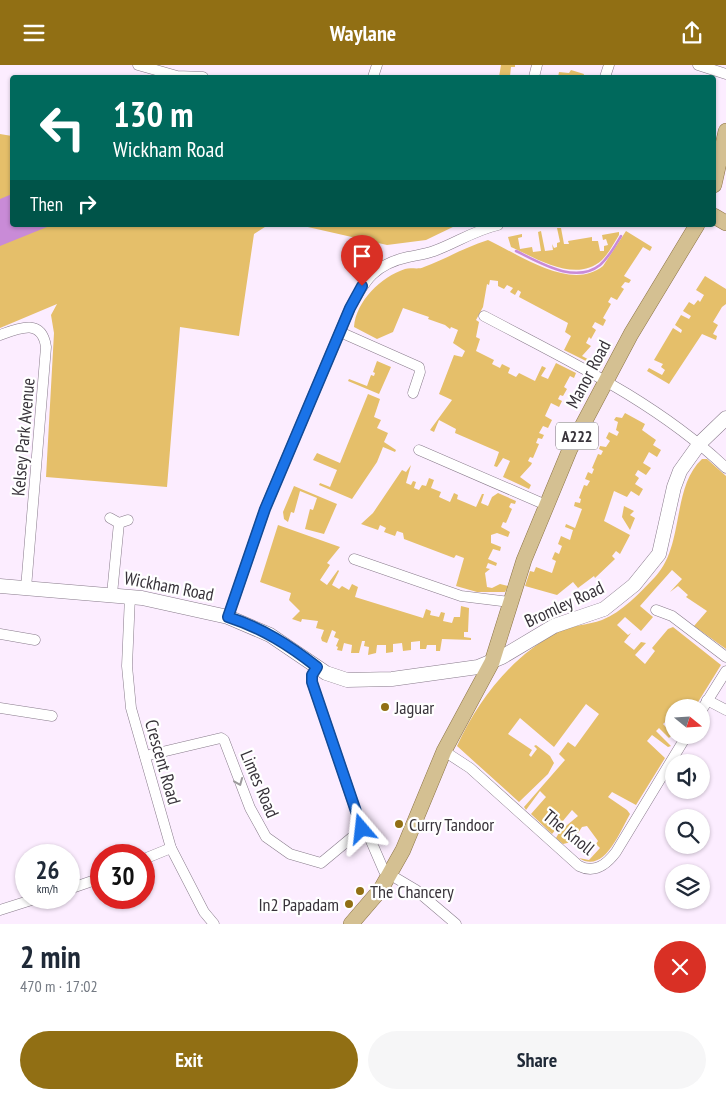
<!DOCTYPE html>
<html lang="en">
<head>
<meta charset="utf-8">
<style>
	body { margin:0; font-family:"PT Sans Narrow",sans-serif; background:#f6f6f7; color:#1f2937; height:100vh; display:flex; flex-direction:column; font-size:19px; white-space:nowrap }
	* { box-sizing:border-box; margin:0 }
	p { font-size:16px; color:#747a83 }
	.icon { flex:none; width:28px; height:28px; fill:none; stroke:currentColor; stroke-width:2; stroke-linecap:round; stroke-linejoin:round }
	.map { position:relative; height:859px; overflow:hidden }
	.drawer { display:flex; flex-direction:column; background:#fff; flex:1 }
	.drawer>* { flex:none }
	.hud { position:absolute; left:10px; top:10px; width:706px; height:152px; border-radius:5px; box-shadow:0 1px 4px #0004; background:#00695c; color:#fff; overflow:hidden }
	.needle { width:32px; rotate:108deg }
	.fabs { position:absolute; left:665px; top:634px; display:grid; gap:10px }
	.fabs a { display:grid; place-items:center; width:45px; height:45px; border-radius:50%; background:#fff; box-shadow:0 1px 4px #0004; font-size:25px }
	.speed { position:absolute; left:15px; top:779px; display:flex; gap:10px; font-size:25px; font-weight:700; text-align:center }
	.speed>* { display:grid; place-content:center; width:65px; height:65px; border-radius:50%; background:#fff; box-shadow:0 1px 4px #0004; line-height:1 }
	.speed small { font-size:12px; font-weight:400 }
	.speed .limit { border:8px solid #d22; background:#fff; color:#111 }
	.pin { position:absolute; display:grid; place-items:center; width:42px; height:42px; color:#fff; margin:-51px -21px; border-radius:50% 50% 50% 0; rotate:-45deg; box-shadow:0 0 5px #0007 }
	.pin .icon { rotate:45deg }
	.me { position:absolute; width:55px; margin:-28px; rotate:343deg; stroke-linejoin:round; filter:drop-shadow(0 0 4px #0008) }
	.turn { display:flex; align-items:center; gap:18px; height:105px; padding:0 20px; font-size:22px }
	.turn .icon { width:65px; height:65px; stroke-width:2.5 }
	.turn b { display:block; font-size:35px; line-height:42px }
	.then { display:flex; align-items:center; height:48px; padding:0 20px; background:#0003; gap:10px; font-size:19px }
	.round { display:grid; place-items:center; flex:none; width:52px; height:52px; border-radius:26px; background:#f6f6f7 }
	.head { display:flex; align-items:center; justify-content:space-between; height:85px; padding:0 20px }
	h1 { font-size:30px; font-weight:700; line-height:38px }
	.primary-button { display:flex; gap:10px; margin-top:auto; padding:10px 20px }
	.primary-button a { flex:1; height:58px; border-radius:30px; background:#916f14; color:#fff; font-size:20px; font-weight:700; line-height:58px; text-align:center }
	.primary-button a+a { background:#f6f6f7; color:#1f2937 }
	header { display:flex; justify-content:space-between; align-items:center; height:65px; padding:0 20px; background:#916f14; color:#fff; font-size:22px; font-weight:700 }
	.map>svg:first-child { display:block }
	.green { fill:#e5bf6a }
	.water { fill:#c98bd7 }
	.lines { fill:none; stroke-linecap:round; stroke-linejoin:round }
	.stream { stroke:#c98bd7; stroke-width:2.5 }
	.minor-casing { stroke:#887b8b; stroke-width:11 }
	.secondary-casing { stroke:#887b8b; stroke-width:15 }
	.primary-casing { stroke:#8b7344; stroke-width:16 }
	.minor { stroke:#fff; stroke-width:10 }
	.secondary { stroke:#fff; stroke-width:14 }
	.primary { stroke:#d4c092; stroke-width:15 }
	.oneway { stroke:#9c999c }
	.route-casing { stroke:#114b97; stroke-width:12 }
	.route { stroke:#1a73e8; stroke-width:9 }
	.poi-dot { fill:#916f14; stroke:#fff; stroke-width:2 }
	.labels { text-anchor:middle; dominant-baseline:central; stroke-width:4.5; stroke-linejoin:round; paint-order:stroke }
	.shield { fill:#fff; stroke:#747075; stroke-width:1 }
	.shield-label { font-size:16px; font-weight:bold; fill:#38333a }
	.street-label { font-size:18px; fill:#38333a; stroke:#fff }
	.poi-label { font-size:18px; fill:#38333a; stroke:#fff; text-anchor:start }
</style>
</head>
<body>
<header><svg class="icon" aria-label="menu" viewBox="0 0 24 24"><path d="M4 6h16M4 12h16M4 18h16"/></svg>Waylane<svg class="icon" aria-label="share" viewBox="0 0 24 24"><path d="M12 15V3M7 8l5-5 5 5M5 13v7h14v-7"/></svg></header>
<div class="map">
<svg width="726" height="859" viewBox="0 0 726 859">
	<rect width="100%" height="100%" fill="#fcedff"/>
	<!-- green -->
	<g class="green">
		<polygon points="501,0 515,0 515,2 511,2 510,11 513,12 499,12"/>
		<polygon points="571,5 584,9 583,12 558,12 559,7 569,8"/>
		<polygon points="0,69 12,71 12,160 268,160 254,169 239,271 180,262 167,422 46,412 54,268 51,250 57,239 0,263"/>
		<polygon points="299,160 457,160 426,175 387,180"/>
		<path d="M557,163H561L564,179H569L568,176L592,172V176H598L600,186H604V181L608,180L606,174L603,175L602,170L619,167V170C614,178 609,188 602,195C576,219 536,193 511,182L508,172L522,169V172L518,173L520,184L532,182L533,187L541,186L538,167L541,166L545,186L553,185L552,179L554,183L557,182V178L560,177Z"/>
		<path d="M626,166L652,182L650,186L643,182L624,211L631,215L629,218L625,217L621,222L624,224L617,235L611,232L608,237L611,239L603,253L606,255L603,261L595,257L592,262L596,265L591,274L589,272L586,278L591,281L582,291L597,299L596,301L564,285L571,271L565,267L568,258L519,232L521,227L518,225L515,230L510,227L513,223L507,220L504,224L498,221V216L490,215L489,220L487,219L483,242L476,255L479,257L476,272L480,274L476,286L494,295L492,299L500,303L502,299L510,303L508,308L516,312L519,308L535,316L542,301L546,303L541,311L548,314L556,298L576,308L574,313L570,311L564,322L567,324L563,331L560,330L558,334L562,336L559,342L551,338L545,351L552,355L548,363L543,361L539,368L544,370L542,374L538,373L536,378L539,379L533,393L530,392L528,396L532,398L531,400L520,412L531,420L529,424L503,412L510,396L503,393L497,402L494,401L499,387L455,368L456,364L439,355L434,367L430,365L452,335L439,329L454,290L462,292L465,286L453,278L458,265L451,262L450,264L445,260L428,254L429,252L403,243L393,267L377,274L354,262C356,236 381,212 405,204C411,202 418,205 424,202C446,194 465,182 488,175C518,189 571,227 603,201Z"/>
		<polygon points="705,211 726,224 726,239 722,242 713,257 718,260 713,269 717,271 716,275 702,269 669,319 647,306 649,303 662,310 665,305 661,302 663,299 654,295 673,263 681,268 682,265 675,260 681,250 689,254 691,251 683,246 689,237 694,240 698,235 700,237 704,230 696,225"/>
		<polygon points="377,296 391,302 379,329 348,316 349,314 367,321 371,310 374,311 375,308 373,307"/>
		<polygon points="368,329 380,334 374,352 381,355 377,363 388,368 384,377 396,385 395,387 383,382 377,397 352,434 319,420 320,418 330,422 337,405 313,395 317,388 340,398"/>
		<polygon points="625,348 645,359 642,365 656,375 653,380 661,385 657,392 649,387 643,398 651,403 646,410 638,405 635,410 639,413 635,419 643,424 639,431 631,426 627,432 614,426 604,456 630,470 620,489 616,486 612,491 615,494 595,513 594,511 578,523 573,517 557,530 525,521 530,506 534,507 536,502 552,508 556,496 552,494 555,487 559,489 562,481 558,479 561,471 570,475 573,465 565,462 566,459 575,463 582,444 574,441 575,437 580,438 581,434 579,433 584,420 587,421 590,416 585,414 588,407 592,409 594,404 592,403 598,389 601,390 603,386 599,384 600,381 606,382 610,376 606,373 609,367 617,371 619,367 616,365 618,357 614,355 616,352 622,353"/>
		<path d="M702,394H707L726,411V584L694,561L707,546L686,532L688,530L678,521L670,527L682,514L672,505L640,541L653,552L641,566L625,552L617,560L628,570L631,568L624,577L634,585L641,577L646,578L635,590L645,599L655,586L652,583L668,564L673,562L721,600L695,642H674V649L663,659L673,669L669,673L659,663L656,666L671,681L668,682L652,670L647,676L665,693L636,740L612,727L608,732L627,745L630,749C620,766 604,810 579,793L589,795L600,783L596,779L598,776L587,761L582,762L576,771L580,775L563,779L556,773L560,766L578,751L572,745L552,769L531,749L546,732L540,726L526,745L524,742L565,695L559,689L568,677L575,682L599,649L586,639L554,682L520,653L508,669L532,685L529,690L531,692L537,684L534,681L536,680L550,691L554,698L548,709L519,737L457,681C478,635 512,591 558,567C572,560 588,560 602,555C622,547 640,528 655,512C685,480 671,423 702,394Z"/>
		<polygon points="411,400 406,418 411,420 413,416 416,417 414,423 419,425 422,420 426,421 429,413 434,415 431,423 441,427 439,432 450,437 454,428 458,430 457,434 476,442 482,429 484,429 481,438 488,441 492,432 498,428 516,436 515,439 511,438 509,442 512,444 506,458 503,457 501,462 510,467 508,472 497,468 491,470 491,478 501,482 500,486 493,484 488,494 497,498 496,501 488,498 486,503 490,504 485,508 487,522 492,523 500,519 508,521 505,527 477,527 456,521 464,493 456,490 454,493 404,474 403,468 397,466 395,471 384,467 386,463 380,460 378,465 361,459 373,448 402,405 406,407"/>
		<polygon points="294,421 337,439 324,469 305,464 310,444 313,445 317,433 300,426 294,448 291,447 288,457 284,454 283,447"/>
		<polygon points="624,441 634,446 630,450 635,453 630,465 622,452"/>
		<polygon points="278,460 340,482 327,498 330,500 320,515 327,520 338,505 339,506 332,520 339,524 342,521 349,525 352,519 358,522 355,532 423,553 426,544 431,546 430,550 439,552 441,547 445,548 443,556 452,558 454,552 460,552 461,541 469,543 468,567 464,567 464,572 471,573 471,575 442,574 440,586 436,586 436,580 427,580 426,584 420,584 420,576 411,577 411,585 403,586 402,578 393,579 393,587 386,588 386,580 377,580 376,588 368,590 369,582 364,581 365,576 362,576 359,588 351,588 352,580 344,578 342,586 337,585 338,582 336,581 339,574 334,572 336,567 332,565 327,578 322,576 321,573 324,565 316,563 318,556 302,554 301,557 292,554 300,546 289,535 291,528 260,517"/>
	</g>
	<!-- water -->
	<polygon class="water" points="12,129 12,160 52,160 0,181 0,134"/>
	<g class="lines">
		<!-- stream -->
		<path class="stream" d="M516,186C539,197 575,220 600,200C609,192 615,181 621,171"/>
		<!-- minor casing -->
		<g class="minor-casing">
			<g id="minor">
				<polyline points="138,0 177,11 203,12"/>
				<polyline points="698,0 726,9"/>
				<polyline points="373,12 377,0"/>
				<polyline points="534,12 537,0"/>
				<polyline points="605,12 609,0"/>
				<path d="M484,251C567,295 657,337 726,403"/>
				<polyline points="340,267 419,302 420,307 413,328"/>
				<path d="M0,270C19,263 42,253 46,282L26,523"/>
				<polyline points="419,385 546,440"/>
				<polyline points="110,453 119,458 128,455"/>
				<polyline points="354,494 461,531 510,537"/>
				<polyline points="112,529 119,458"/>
				<polyline points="130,531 127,601 131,643 171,783 204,847 214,859"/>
				<polyline points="656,545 672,551 726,592"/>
				<path d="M228,552L265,444L350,243C365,215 375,199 408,192C417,190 426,189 434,186C456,178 475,165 498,160"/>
				<polyline points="0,569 35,575"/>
				<polyline points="317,602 312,610 312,617 362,764 368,769 384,806 416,825 456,859"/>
				<polyline points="707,635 726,645"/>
				<polyline points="0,643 52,651"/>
				<polyline points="701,646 726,606"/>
				<path d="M444,686L470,703L579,801C595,809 607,799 616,787L687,670"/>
				<polyline points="145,691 221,673 224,675 250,743 266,772 290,789 321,798 362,764"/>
				<polyline points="144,794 171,783"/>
				<polyline points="69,824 101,813"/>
				<polyline points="0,845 41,832"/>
			</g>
		</g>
		<!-- secondary casing -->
		<g class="secondary-casing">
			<polyline id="secondary" points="0,521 142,533 228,552 270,570 326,608 347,615 392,614 478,602 502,592 554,561 604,544 634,520 659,489 674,422 680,406 700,378 726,353"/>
		</g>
		<!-- primary casing -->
		<g class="primary-casing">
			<g id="primary">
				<polyline points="714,120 726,66"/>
				<polyline points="714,151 726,158"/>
				<polyline points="351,859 381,824 403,785 444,686 492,597 524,495 570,384 631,269 697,160"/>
			</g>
		</g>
		<!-- minor -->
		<use href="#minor" class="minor"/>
		<!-- secondary -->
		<use href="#secondary" class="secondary"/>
		<!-- primary -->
		<use href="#primary" class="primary"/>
	</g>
	<!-- one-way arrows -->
	<defs><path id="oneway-chevron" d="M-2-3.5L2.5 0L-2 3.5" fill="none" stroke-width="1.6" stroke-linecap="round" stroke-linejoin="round" transform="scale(1.25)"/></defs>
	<use class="oneway" href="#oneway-chevron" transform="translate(239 717) rotate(68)"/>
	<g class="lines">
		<!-- route casing -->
		<g class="route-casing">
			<path id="route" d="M362,221L350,243L265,444L228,552C262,563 289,580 317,602L312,610V617L362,764"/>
		</g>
		<!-- route -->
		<use href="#route" class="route"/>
	</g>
	<!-- markers -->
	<g class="poi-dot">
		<circle cx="385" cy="642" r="5"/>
		<circle cx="399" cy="759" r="5"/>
		<circle cx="360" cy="826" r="5"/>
		<circle cx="349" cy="839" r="5"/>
	</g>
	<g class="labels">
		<!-- shield labels -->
		<rect class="shield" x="556" y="357.5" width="42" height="27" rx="4"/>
		<g class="shield-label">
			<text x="577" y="371">A222</text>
		</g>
		<!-- street labels -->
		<g class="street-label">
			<text transform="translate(588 309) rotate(-62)">Manor Road</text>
			<text transform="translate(23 372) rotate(-85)">Kelsey Park Avenue</text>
			<text transform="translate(169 521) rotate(11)">Wickham Road</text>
			<text transform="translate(564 539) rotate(-25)">Bromley Road</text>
			<text transform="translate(163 697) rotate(74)">Crescent Road</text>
			<text transform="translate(260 719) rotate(67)">Limes Road</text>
			<text transform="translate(569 767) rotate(39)">The Knoll</text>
		</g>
		<!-- poi labels -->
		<g class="poi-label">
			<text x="395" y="642">Jaguar</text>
			<text x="409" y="759">Curry Tandoor</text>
			<text x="370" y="826">The Chancery</text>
			<text x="339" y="839" text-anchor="end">In2 Papadam</text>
		</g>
	</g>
</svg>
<div class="fabs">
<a><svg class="needle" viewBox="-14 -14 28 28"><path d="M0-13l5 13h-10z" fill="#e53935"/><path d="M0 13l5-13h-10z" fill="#747a83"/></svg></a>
<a><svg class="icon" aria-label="sound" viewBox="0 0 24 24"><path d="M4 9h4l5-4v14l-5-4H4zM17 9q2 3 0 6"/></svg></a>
<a><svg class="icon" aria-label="search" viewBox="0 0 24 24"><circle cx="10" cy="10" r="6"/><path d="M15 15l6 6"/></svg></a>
<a><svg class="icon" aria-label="layers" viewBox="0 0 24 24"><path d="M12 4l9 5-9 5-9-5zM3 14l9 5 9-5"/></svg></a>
</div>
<div class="speed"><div>26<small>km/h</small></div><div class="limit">30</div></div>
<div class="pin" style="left:362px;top:221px;background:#d93025"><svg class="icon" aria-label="arrive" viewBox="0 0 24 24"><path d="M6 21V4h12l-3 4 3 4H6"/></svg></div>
<svg class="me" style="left:362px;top:764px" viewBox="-20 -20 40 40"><path d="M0-17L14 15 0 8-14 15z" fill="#1a73e8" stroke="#fff" stroke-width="4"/></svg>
<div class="hud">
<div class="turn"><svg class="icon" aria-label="left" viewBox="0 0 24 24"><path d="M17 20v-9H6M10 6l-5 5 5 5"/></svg><div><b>130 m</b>Wickham Road</div></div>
<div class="then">Then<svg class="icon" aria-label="right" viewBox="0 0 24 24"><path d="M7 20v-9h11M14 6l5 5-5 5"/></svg></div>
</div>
</div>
<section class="drawer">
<div class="head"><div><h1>2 min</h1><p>470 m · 17:02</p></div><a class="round" style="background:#d93025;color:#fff"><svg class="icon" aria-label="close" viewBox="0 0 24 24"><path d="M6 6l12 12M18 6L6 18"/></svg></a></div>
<div class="primary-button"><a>Exit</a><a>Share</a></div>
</section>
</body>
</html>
